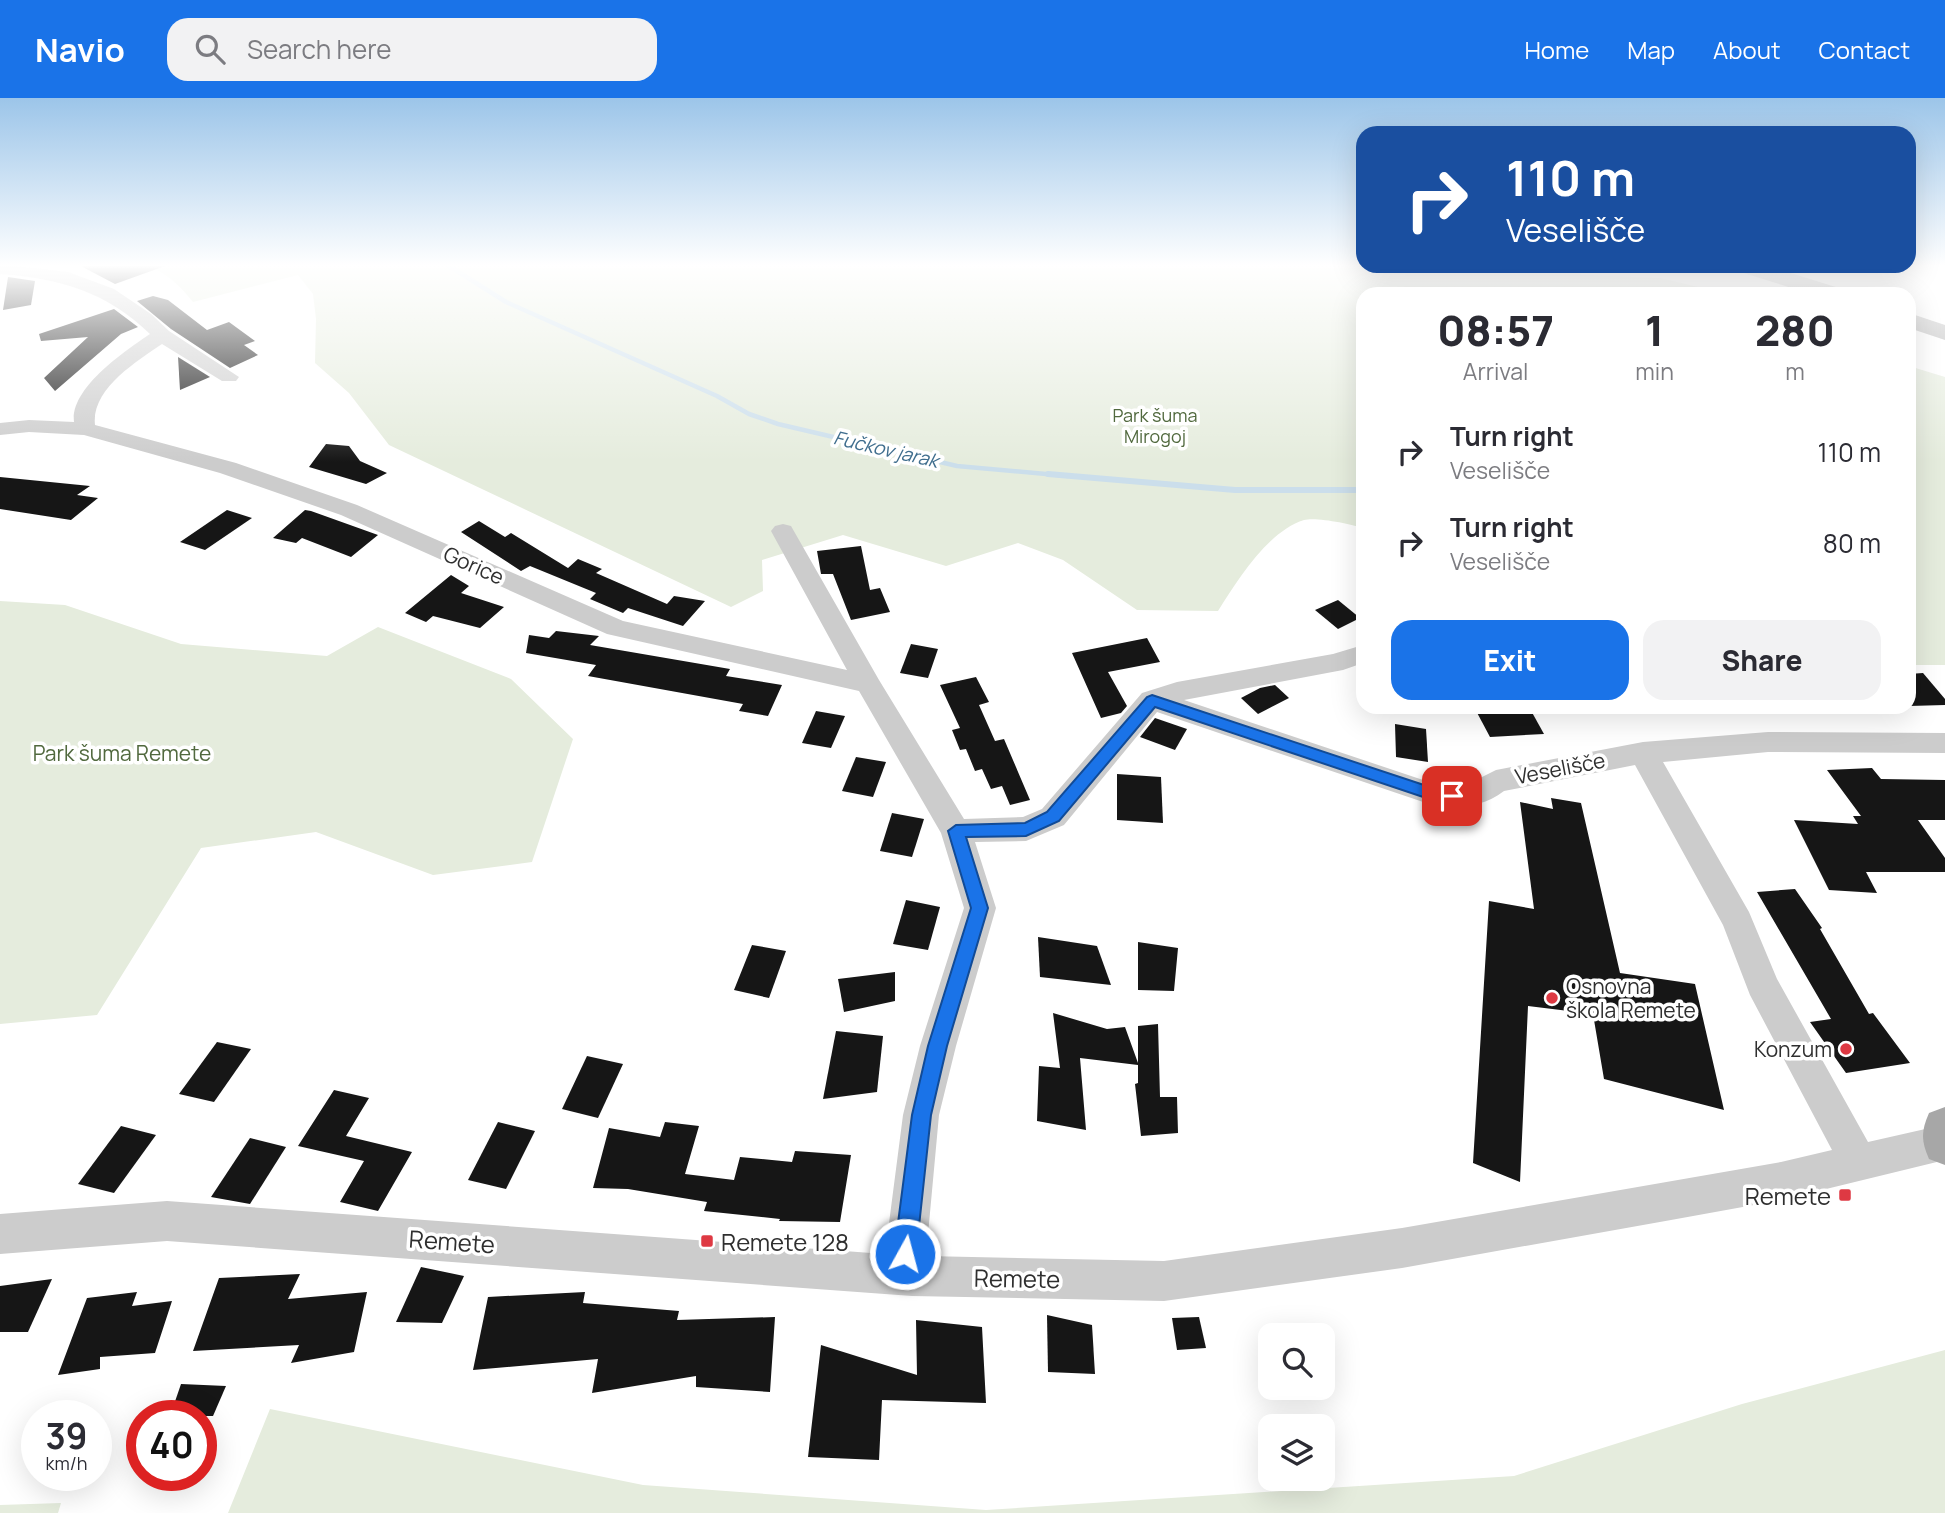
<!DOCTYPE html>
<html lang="en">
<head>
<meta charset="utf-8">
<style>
	body { margin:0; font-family:Manrope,sans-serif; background:#f2f2f3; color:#2b2b33; height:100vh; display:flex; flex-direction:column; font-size:26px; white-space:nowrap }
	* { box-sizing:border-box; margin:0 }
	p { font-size:23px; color:#7c7c81 }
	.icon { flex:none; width:38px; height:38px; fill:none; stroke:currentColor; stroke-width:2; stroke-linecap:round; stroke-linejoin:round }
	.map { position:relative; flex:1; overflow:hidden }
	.drawer { position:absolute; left:1356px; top:189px; width:560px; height:427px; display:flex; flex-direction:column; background:#fff; border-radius:21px; box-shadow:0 7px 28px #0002 }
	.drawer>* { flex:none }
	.guide { position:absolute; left:1356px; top:28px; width:560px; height:147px; border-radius:21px; box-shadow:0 7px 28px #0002; background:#1a4fa0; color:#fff; overflow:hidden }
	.buttons { position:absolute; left:1258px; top:1225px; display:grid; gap:14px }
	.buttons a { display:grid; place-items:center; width:77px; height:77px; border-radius:14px; background:#fff; box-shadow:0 7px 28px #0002; font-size:35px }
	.speed { position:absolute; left:21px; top:1302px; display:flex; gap:14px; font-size:35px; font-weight:700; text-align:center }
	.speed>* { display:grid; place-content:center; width:91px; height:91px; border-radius:50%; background:#fff; box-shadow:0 7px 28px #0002; line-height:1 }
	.speed small { font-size:18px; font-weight:400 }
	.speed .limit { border:10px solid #d22; background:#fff; color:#111 }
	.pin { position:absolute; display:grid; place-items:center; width:60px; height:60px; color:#fff; margin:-30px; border-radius:14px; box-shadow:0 4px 10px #0006 }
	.me { position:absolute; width:77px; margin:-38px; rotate:7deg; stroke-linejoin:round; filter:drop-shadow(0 0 5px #0008) }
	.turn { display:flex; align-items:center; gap:24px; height:147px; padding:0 35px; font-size:32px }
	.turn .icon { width:91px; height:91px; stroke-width:2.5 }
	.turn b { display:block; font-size:49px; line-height:60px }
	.eta { display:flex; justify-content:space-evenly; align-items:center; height:119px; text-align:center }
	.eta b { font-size:42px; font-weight:800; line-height:49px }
	.action { display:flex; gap:14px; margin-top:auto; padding:14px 35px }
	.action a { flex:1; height:80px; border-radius:21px; background:#1a73e8; color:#fff; font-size:28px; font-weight:800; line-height:80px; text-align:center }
	.action a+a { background:#f2f2f3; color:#2b2b33 }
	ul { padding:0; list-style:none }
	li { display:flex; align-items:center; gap:21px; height:91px; padding:0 35px }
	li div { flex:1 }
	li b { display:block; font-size:26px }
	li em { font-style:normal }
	header { display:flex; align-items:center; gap:42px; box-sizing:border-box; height:98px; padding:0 35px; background:#1a73e8; color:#fff }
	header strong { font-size:33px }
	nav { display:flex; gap:38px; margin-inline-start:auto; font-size:24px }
	.search { width:490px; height:63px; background:#f2f2f3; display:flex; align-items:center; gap:18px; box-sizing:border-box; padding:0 24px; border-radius:21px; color:#7c7c81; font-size:26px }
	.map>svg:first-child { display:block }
	.green { fill:#e5ecdd }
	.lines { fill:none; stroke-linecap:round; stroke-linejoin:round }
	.stream-far1 { stroke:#cbdeeb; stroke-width:4.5 }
	.stream { stroke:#cbdeeb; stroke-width:6 }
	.building { fill:#161616 }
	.minor { fill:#ccc; fill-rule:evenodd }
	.major { fill:#a7a7a7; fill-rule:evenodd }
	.route { fill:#1a73e8; stroke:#114b97; stroke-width:2 }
	.poi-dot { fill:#de3943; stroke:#fff; stroke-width:2.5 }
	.labels { text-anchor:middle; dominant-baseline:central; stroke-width:7; stroke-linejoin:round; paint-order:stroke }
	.far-park-label { font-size:18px; fill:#51693e; stroke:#fff }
	.far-water-label { font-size:19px; font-style:italic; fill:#406e8e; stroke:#fff }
	.street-label { font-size:21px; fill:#2f2f2f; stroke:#fff }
	.park-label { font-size:21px; fill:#51693e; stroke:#fff }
	.poi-label { font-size:21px; fill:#2f2f2f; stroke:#fff; text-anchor:start }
	.near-poi-label { font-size:24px; fill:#2f2f2f; stroke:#fff; text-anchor:end }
	.near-street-label { font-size:24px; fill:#2f2f2f; stroke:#fff }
</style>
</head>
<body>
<header>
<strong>Navio</strong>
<div class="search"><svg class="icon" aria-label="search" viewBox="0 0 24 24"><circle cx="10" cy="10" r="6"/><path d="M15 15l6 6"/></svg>Search here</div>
<nav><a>Home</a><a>Map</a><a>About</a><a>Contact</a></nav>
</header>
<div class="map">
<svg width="1945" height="1415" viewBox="0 0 1945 1415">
	<rect width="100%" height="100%" fill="#fff"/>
	<!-- green -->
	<g class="green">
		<path d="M135,166L1574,168L1581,177L1660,180L1728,196H1363V430C1350,426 1317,419 1304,422C1268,433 1237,483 1218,513L1137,512L1063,462L1018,445L946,468L843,437L762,462L763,493L731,509L389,347L349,295L315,265L316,221L313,196L298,177L193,204C177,184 161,169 135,166Z"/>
		<polygon points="1909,268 1945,279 1945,567 1909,567"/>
		<polygon points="0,503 65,507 181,546 327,558 378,529 511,581 573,641 532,764 433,777 316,734 201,750 97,917 0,926"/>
		<polygon points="1945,1252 1945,1415 228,1415 270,1311 643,1387 986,1412 1514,1378 1742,1306"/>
		<polygon points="61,1405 58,1415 0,1415 0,1407"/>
	</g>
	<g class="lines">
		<!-- stream-far1 -->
		<polyline class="stream-far1" points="446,166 506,204 717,298 749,316 778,326 957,368 1068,378"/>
		<!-- stream -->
		<polyline class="stream" points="1048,376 1235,392 1363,392"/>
	</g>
	<!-- building -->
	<g class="building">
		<polygon points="77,166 164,166 165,168 115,186"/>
		<polygon points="8,179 35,183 31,207 3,212"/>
		<polygon points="153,198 168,202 207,232 229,224 255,243 244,247 258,257 230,270 171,231 137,203"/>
		<polygon points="114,211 138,229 121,236 55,293 44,280 88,239 41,243 39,236"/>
		<polygon points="178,259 210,279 180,292"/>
		<polygon points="326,346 349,348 360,363 387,375 366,386 309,369"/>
		<polygon points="0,379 90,388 77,397 98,400 71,422 0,411"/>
		<polygon points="227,412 252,420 205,452 180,444"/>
		<polygon points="305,412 311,413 378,437 351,459 302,440 296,445 273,440"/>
		<polygon points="479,423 505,439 511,435 568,470 578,461 602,471 596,475 667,506 674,498 705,503 683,528 628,510 623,515 590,501 596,495 530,468 521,473 461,434"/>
		<polygon points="861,448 870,492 880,490 890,514 851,522 833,476 821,476 817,453"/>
		<polygon points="451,477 469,488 461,495 504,509 480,530 433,518 426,524 405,515"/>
		<polygon points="1338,502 1360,520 1338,531 1315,512"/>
		<polygon points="556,533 599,538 590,547 730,571 726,578 782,587 768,618 739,613 743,606 588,578 596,567 526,555 529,537 549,540"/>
		<polygon points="1147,540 1160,564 1108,574 1127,608 1121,615 1101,620 1072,555"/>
		<polygon points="911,546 938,551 928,580 900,575"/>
		<polygon points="1923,575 1945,601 1945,607 1909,608 1909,576"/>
		<polygon points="976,579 989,604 979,607 995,643 1004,641 1030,702 1010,707 1002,688 991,691 982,671 975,673 966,651 960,652 952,632 960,630 940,587"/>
		<polygon points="1275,587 1289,600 1258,616 1241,600 1260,590"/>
		<polygon points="1474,609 1529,609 1544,636 1490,639"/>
		<polygon points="816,613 845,618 831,650 802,645"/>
		<polygon points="1155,620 1187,631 1175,652 1140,639"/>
		<polygon points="1395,626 1426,631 1428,664 1396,659"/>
		<polygon points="856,659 886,664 873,699 842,693"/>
		<polygon points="1872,670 1881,681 1945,682 1945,722 1918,722 1945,760 1945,774 1866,774 1877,795 1829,792 1794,722 1858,726 1853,718 1861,718 1827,672"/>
		<polygon points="1117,676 1161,679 1163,725 1117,722"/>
		<polygon points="1551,700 1581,705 1620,875 1695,886 1724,1012 1604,981 1593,916 1528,908 1520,1084 1473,1065 1489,803 1534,811 1520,704 1553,711"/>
		<polygon points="892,715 924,721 912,759 880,753"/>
		<polygon points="1795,791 1822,830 1820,831 1869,916 1873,915 1910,965 1846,975 1810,924 1831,921 1757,794"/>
		<polygon points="906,802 940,809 928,852 893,846"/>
		<polygon points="1038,839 1097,848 1111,887 1040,879"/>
		<polygon points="1138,844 1178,850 1174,893 1138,892"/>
		<polygon points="752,847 786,853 769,900 734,892"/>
		<polygon points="895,874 895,903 844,914 838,881"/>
		<polygon points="1053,915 1107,931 1125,929 1138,965 1138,928 1158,926 1160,999 1177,999 1178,1035 1141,1038 1135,986 1138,985 1138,967 1080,960 1086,1032 1037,1023 1039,968 1060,970"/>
		<polygon points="836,933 883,938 877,994 823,1001"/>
		<polygon points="217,944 251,951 214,1004 179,996"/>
		<polygon points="587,958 623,966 598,1020 562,1011"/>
		<polygon points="334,992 369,1000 346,1038 412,1054 378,1113 340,1104 364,1063 298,1048"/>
		<polygon points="498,1024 535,1033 506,1091 468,1082"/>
		<polygon points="665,1024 699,1028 685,1076 734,1082 740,1059 792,1064 795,1053 851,1057 840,1124 779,1123 780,1121 704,1113 707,1104 628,1091 593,1090 609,1030 660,1039"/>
		<polygon points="121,1028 156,1037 114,1095 78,1086"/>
		<polygon points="250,1040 286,1049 250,1106 211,1099"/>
		<polygon points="421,1169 464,1178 442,1225 396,1224"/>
		<polygon points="300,1176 288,1201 367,1194 354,1254 291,1265 299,1247 193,1253 219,1180"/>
		<polygon points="52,1181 28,1234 0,1234 0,1188"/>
		<polygon points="137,1194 132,1208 172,1203 155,1255 100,1259 100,1271 58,1277 87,1200"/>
		<polygon points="585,1194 583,1205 679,1213 677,1222 775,1219 770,1294 696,1289 696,1278 592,1295 598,1261 473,1272 488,1199"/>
		<polygon points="1047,1217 1092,1227 1095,1276 1048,1274"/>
		<polygon points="1199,1219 1206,1250 1177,1252 1172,1220"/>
		<polygon points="916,1222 982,1229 986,1305 882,1302 879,1362 808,1359 821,1247 917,1277"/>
		<polygon points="181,1286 226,1288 213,1318 170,1318"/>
	</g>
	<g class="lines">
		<!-- minor -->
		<path class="minor" d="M0,166L68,174L114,191L151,216L169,233L239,279L236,283H222L162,246C136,264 91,291 95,327L236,365L357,407L623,523L847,572L771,433L775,428L783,426L791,428L879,582L964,721L1023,719L1042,711L1142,595L1177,584L1333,556L1363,547V565L1343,572L1184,602L1435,686H1468L1496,672L1643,644L1768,634L1945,635V655L1768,654L1663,664L1749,814L1777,881L1868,1044L1943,1027L1945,1062L1781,1102L1671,1122L1402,1170L1164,1203L912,1198L167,1143L0,1156V1116L167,1103L885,1156L903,1017L920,948L964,810L941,735L859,593L607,536L341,417L220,375L84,337L29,334L0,337V325L29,322L74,324C70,290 125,253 150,236C107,194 59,180 0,176ZM1157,614L1435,708C1461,710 1483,709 1504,693L1635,667L1723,827L1750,897L1832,1052L1781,1064L1402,1130L1164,1163L926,1158L939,1017L956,948L996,810L975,744L1026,743L1064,727Z"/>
		<!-- major -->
		<g class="major">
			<polygon points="1734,168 1768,168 1842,191 1845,196 1811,196 1737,173"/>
			<polygon points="1909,215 1945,227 1945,242 1909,230"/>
			<path d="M1945,1009V1067L1929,1061C1921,1043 1921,1033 1929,1015Z"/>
		</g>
	</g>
	<!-- sky -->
	<linearGradient id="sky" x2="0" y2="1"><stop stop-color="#9cc5e9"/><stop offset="0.46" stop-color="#fff"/><stop offset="1" stop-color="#fff" stop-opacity="0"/></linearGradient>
	<rect width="1945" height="364" fill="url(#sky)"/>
	<!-- route -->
	<polygon class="route" points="1152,597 1436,691 1458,694 1460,698 1452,704 1435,703 1155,609 1059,723 1026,738 966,739 988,810 947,948 931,1017 916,1156 913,1163 905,1166 898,1163 894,1156 912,1017 928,948 971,810 948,733 956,727 1025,725 1047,714 1147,599"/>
	<!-- markers -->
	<g class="poi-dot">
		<circle cx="1552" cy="900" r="7"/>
		<circle cx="1846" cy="951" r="7"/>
		<rect x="1838" y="1090" width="14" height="14" rx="3.5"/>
		<rect x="700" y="1136" width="14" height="14" rx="3.5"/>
	</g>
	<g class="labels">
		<!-- far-park labels -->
		<g class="far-park-label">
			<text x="1155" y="317">Park šuma<tspan x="1155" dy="21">Mirogoj</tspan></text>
		</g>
		<!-- far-water labels -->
		<g class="far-water-label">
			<text transform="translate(886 351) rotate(13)">Fučkov jarak</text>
		</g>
		<!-- street labels -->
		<g class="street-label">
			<text transform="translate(474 467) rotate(24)">Gorice</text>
			<text transform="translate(1560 670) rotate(-11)">Veselišče</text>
		</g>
		<!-- park labels -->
		<g class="park-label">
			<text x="122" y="655">Park šuma Remete</text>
		</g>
		<!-- poi labels -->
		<g class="poi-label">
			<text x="1566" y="888">Osnovna<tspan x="1566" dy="24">škola Remete</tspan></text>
			<text x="1832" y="951" text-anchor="end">Konzum</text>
		</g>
		<!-- near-poi labels -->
		<g class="near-poi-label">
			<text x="1831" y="1097">Remete</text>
			<text x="721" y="1143" text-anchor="start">Remete 128</text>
		</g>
		<!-- near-street labels -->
		<g class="near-street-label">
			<text transform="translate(452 1143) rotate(4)">Remete</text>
			<text transform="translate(1017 1180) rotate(1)">Remete</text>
		</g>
	</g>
</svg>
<div class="buttons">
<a><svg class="icon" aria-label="search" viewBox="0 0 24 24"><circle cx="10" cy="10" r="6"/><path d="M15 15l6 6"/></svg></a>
<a><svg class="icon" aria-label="layers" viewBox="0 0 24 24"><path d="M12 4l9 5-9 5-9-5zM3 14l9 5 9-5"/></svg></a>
</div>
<div class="speed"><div>39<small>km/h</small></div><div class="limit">40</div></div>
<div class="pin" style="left:1452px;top:698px;background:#d93025"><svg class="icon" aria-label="arrive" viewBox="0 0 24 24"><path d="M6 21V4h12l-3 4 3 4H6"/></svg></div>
<svg class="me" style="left:905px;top:1156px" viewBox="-20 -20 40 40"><circle r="17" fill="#1a73e8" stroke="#fff" stroke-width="3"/><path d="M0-11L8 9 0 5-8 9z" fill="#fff"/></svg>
<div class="guide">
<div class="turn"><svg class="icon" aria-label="right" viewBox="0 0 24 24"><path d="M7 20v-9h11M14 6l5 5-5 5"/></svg><div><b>110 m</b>Veselišče</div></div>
</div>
<section class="drawer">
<div class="eta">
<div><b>08:57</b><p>Arrival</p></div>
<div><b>1</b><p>min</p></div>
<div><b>280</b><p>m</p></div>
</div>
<ul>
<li><svg class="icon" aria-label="right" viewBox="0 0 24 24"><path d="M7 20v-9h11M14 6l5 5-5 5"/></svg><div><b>Turn right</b><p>Veselišče</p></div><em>110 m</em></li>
<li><svg class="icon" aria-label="right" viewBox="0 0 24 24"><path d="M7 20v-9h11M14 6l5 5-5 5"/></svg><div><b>Turn right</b><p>Veselišče</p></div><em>80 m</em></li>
</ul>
<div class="action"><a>Exit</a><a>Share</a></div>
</section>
</div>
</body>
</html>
